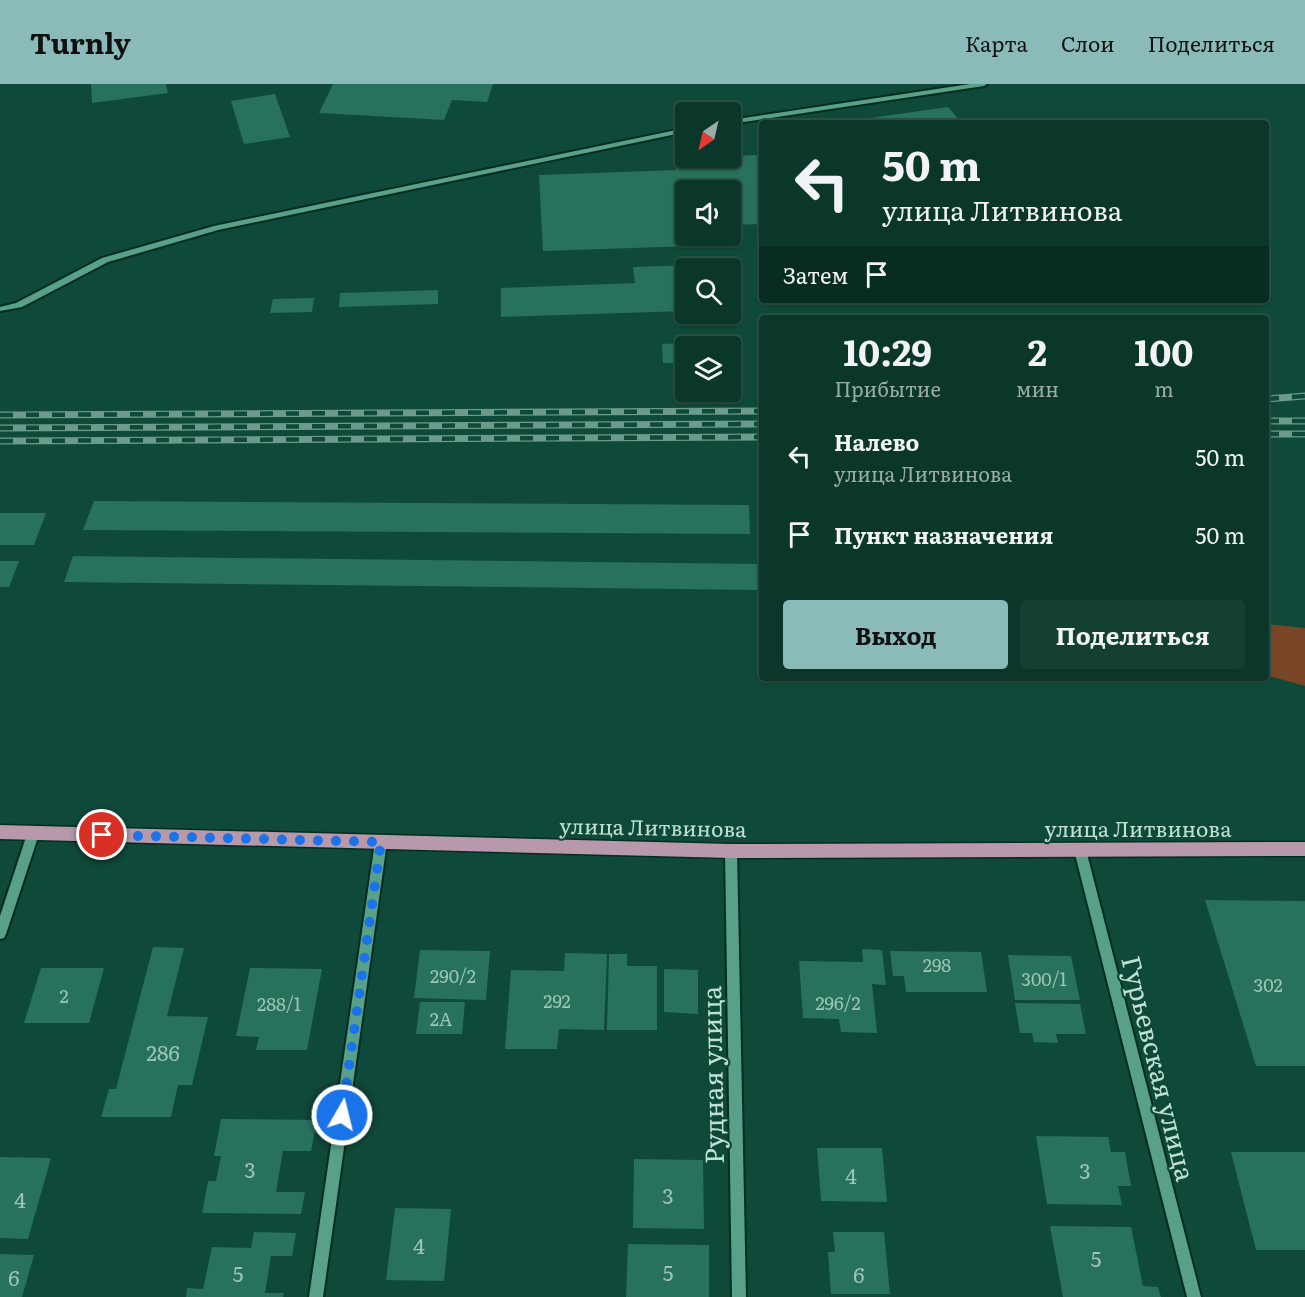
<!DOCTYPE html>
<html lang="ru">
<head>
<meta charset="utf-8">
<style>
	body { margin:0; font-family:Literata,serif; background:#143f33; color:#f1f3f6; height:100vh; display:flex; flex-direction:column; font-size:22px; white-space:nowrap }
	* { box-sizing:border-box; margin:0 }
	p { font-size:20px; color:#9aaca9 }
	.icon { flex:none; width:33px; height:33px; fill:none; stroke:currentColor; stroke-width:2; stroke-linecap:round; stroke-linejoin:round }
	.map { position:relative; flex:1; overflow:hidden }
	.side { position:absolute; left:759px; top:231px; width:510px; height:366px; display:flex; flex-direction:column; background:#0b372b; border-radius:6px; box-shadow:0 2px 4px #0004,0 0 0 2px #2b5147 }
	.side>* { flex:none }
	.top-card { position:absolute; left:759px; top:36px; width:510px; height:183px; border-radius:6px; box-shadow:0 2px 4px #0004,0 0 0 2px #2b5147; background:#0b372b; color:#f1f3f6; overflow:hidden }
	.needle { width:39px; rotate:214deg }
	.tools { position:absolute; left:675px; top:18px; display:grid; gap:12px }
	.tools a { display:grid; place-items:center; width:66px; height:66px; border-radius:6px; background:#0b372b; box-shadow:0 2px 4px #0004,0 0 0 2px #2b5147; font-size:30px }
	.pin { position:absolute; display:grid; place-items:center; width:51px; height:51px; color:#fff; margin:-26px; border:3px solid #fff; border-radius:50%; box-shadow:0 2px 6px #0007 }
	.me { position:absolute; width:66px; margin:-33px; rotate:8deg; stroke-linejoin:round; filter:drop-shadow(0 0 4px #0008) }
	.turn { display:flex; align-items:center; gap:21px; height:126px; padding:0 24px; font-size:27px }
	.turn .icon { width:78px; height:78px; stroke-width:2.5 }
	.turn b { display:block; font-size:42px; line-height:51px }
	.then { display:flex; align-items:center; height:57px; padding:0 24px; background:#0003; gap:12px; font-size:22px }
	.eta { display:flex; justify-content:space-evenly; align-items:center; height:102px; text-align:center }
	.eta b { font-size:36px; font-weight:700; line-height:42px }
	.cta { display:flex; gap:12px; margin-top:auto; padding:12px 24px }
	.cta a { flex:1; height:69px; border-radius:6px; background:#8bbbb9; color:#111; font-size:24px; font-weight:700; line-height:69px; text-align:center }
	.cta a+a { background:#143f33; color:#f1f3f6 }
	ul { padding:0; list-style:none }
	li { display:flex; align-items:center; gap:18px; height:78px; padding:0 24px }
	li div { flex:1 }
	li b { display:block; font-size:22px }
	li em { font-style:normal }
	header { display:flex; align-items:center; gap:36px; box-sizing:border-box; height:84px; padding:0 30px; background:#8bbbb9; color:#111 }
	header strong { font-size:28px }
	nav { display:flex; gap:33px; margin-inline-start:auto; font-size:21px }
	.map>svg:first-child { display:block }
	.green { fill:#794526 }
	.building { fill:#28715c }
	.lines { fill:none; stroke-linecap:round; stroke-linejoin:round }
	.minor-casing { stroke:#042d22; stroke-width:4 }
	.major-casing { stroke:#042d22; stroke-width:3 }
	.minor { fill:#59a088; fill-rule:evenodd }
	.major { fill:#b799ab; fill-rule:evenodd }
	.rail-casing { stroke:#6c9a8b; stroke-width:7 }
	.rail { stroke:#0f4939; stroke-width:4.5; stroke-dasharray:13; stroke-linecap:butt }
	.route { stroke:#1a73e8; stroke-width:10; stroke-dasharray:0 18 }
	.labels { text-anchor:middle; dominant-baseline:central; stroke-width:4.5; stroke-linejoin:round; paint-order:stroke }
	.number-label { font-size:18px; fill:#99c5b6 }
	.street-label { font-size:21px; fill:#bfe1d4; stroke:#0f4939 }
	.near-number-label { font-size:21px; fill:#99c5b6 }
	.near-street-label { font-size:26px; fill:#bfe1d4; stroke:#0f4939 }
</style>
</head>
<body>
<header>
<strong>Turnly</strong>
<nav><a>Карта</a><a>Слои</a><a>Поделиться</a></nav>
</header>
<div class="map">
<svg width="1305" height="1213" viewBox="0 0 1305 1213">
	<rect width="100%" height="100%" fill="#0f4939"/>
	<!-- green -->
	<polygon class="green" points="1266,540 1305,544 1305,602 1266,591"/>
	<!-- building -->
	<g class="building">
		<polygon points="91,0 166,0 168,9 92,19"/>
		<polygon points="333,0 493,0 487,18 452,16 444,36 319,29"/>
		<polygon points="275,10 290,53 244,60 231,17"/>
		<polygon points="948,23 962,39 842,39 842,38"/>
		<polygon points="759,71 762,84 762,140 730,141 730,106 686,106 686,152 692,152 693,162 543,167 539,91 676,86 674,74"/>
		<polygon points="692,181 693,184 686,184 686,227 501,233 501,204 635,199 633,183"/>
		<polygon points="438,206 438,220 339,223 340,209"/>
		<polygon points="314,214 312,228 270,229 273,215"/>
		<polygon points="838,230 863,231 863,234 838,234"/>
		<polygon points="694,259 694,262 686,262 686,279 663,279 662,260"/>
		<polygon points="94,417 749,421 750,450 83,446"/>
		<polygon points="0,429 46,429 34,461 0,461"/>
		<polygon points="73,472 761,480 762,506 64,498"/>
		<polygon points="0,477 19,477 9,503 0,503"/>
		<polygon points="1205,816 1305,817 1305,982 1256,982"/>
		<polygon points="153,863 184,864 167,932 208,933 192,1001 178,1001 171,1033 101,1033 109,1005 116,1005"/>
		<polygon points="862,865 882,866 886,901 872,900 877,949 841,948 839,935 803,934 799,877 863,878"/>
		<polygon points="420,866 490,867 486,916 414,914"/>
		<polygon points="890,867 981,868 987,908 906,908 904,892 893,892"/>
		<polygon points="565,869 607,870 604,946 559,945 557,965 505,965 511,886 564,887"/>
		<polygon points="609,870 627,870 627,882 657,882 657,946 607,946"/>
		<polygon points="1008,871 1071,872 1080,916 1015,916"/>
		<polygon points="41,884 104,884 89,939 24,939"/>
		<polygon points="250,884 322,885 307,966 256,966 259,953 236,952"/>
		<polygon points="664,885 698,886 698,930 664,928"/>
		<polygon points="420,918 465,918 462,950 416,950"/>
		<polygon points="1015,919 1080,920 1086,950 1056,950 1058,959 1034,958 1032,949 1020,949"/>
		<polygon points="221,1035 317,1036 311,1067 283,1067 276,1108 305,1108 301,1130 202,1129 208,1097 216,1097 221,1072 214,1072"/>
		<polygon points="1036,1052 1108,1053 1111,1068 1125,1068 1131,1102 1118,1102 1122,1121 1047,1120"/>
		<polygon points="817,1064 882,1064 887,1118 821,1117"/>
		<polygon points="1231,1068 1305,1068 1305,1166 1256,1166"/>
		<polygon points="0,1073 51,1074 28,1155 0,1154"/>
		<polygon points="634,1075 703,1076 704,1145 633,1144"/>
		<polygon points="395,1124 451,1125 444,1197 386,1196"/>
		<polygon points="1050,1142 1131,1143 1143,1202 1158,1203 1161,1213 1063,1213"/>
		<polygon points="254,1148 296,1149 292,1172 271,1172 265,1209 284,1209 283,1213 186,1213 187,1204 203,1205 212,1163 251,1164"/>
		<polygon points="833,1148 884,1148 890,1210 831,1210 828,1168 835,1168"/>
		<polygon points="628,1160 709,1161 709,1213 626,1213"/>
		<polygon points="0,1170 34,1171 22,1213 0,1213"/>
	</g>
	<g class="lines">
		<!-- minor casing -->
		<g class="minor-casing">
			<g id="minor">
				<polygon points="970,0 987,0 984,2 730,40 730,36"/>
				<polygon points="686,44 686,48 218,146 108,178 22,223 0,227 0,223 16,219 102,174 214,142"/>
				<polygon points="33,745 37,747 39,750 6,850 4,854 0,855 0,832 27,750 29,747"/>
				<polygon points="381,753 385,755 387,758 323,1213 309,1213 375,758 377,755"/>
				<polygon points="1080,761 1084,763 1086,766 1201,1213 1187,1213 1074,766 1076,763"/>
				<polygon points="731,762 735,764 737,767 746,1213 732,1213 725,767 727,764"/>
			</g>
		</g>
		<!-- major casing -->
		<g class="major-casing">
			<polygon id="major" points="0,741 731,760 1305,758 1305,772 731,774 0,755"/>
		</g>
		<!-- minor -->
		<use href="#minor" class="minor"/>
		<!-- major -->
		<use href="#major" class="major"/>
		<!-- rail casing -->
		<g class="rail-casing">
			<g id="rail">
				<polyline points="1266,315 1305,312"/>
				<polyline points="0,331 762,327"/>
				<polyline points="1266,337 1305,337"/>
				<polyline points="0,344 762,340"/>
				<polyline points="1266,350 1305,350"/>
				<polyline points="0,357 762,353"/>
			</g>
		</g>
		<!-- rail -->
		<use href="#rail" class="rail"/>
	</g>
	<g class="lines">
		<!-- route -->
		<polyline class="route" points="102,751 381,758 342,1031"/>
	</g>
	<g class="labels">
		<!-- number labels -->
		<g class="number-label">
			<text x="937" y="880">298</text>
			<text x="453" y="891">290/2</text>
			<text x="1044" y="894">300/1</text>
			<text x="1268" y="900">302</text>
			<text x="64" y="911">2</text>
			<text x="557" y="916">292</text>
			<text x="838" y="918">296/2</text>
			<text x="279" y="919">288/1</text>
			<text x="441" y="934">2А</text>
		</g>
		<!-- street labels -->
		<g class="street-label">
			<text transform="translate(653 742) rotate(1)">улица Литвинова</text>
			<text x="1138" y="743">улица Литвинова</text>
		</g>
		<!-- near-number labels -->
		<g class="near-number-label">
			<text x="163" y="967">286</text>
			<text x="250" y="1084">3</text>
			<text x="1085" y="1085">3</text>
			<text x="851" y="1090">4</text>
			<text x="668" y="1110">3</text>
			<text x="20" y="1114">4</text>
			<text x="419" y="1160">4</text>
			<text x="1096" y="1173">5</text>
			<text x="668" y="1187">5</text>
			<text x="238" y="1188">5</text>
			<text x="859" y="1189">6</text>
			<text x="14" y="1192">6</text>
		</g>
		<!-- near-street labels -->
		<g class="near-street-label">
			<text transform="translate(1160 984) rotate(76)">Гурьевская улица</text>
			<text transform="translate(711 991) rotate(-91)">Рудная улица</text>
		</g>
	</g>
</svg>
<div class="tools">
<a><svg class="needle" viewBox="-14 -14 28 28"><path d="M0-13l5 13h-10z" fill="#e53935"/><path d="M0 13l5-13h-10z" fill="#9aaca9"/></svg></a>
<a><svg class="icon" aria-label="sound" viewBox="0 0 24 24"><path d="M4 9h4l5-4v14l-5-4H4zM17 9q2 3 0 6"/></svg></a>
<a><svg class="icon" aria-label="search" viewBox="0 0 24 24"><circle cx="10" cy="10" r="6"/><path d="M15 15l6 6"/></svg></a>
<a><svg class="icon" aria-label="layers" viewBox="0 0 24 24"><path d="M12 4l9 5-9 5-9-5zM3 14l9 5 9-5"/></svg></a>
</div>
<div class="pin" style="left:102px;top:751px;background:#d93025"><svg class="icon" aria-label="arrive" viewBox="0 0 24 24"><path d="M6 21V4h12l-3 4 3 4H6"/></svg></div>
<svg class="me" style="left:342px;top:1031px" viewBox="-20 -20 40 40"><circle r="17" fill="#1a73e8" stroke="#fff" stroke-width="3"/><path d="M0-11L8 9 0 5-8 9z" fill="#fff"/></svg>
<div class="top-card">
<div class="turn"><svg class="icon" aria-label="left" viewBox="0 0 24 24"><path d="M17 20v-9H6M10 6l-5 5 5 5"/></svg><div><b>50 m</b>улица Литвинова</div></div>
<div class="then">Затем<svg class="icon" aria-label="arrive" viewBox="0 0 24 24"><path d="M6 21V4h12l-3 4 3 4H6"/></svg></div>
</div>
<section class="side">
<div class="eta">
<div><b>10:29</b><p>Прибытие</p></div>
<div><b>2</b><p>мин</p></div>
<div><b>100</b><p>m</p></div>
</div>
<ul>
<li><svg class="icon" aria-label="left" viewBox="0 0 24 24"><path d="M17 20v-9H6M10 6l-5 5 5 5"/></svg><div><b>Налево</b><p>улица Литвинова</p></div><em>50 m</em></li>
<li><svg class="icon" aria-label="arrive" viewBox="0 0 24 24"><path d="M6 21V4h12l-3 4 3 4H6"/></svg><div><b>Пункт назначения</b></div><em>50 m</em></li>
</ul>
<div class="cta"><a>Выход</a><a>Поделиться</a></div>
</section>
</div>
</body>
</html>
